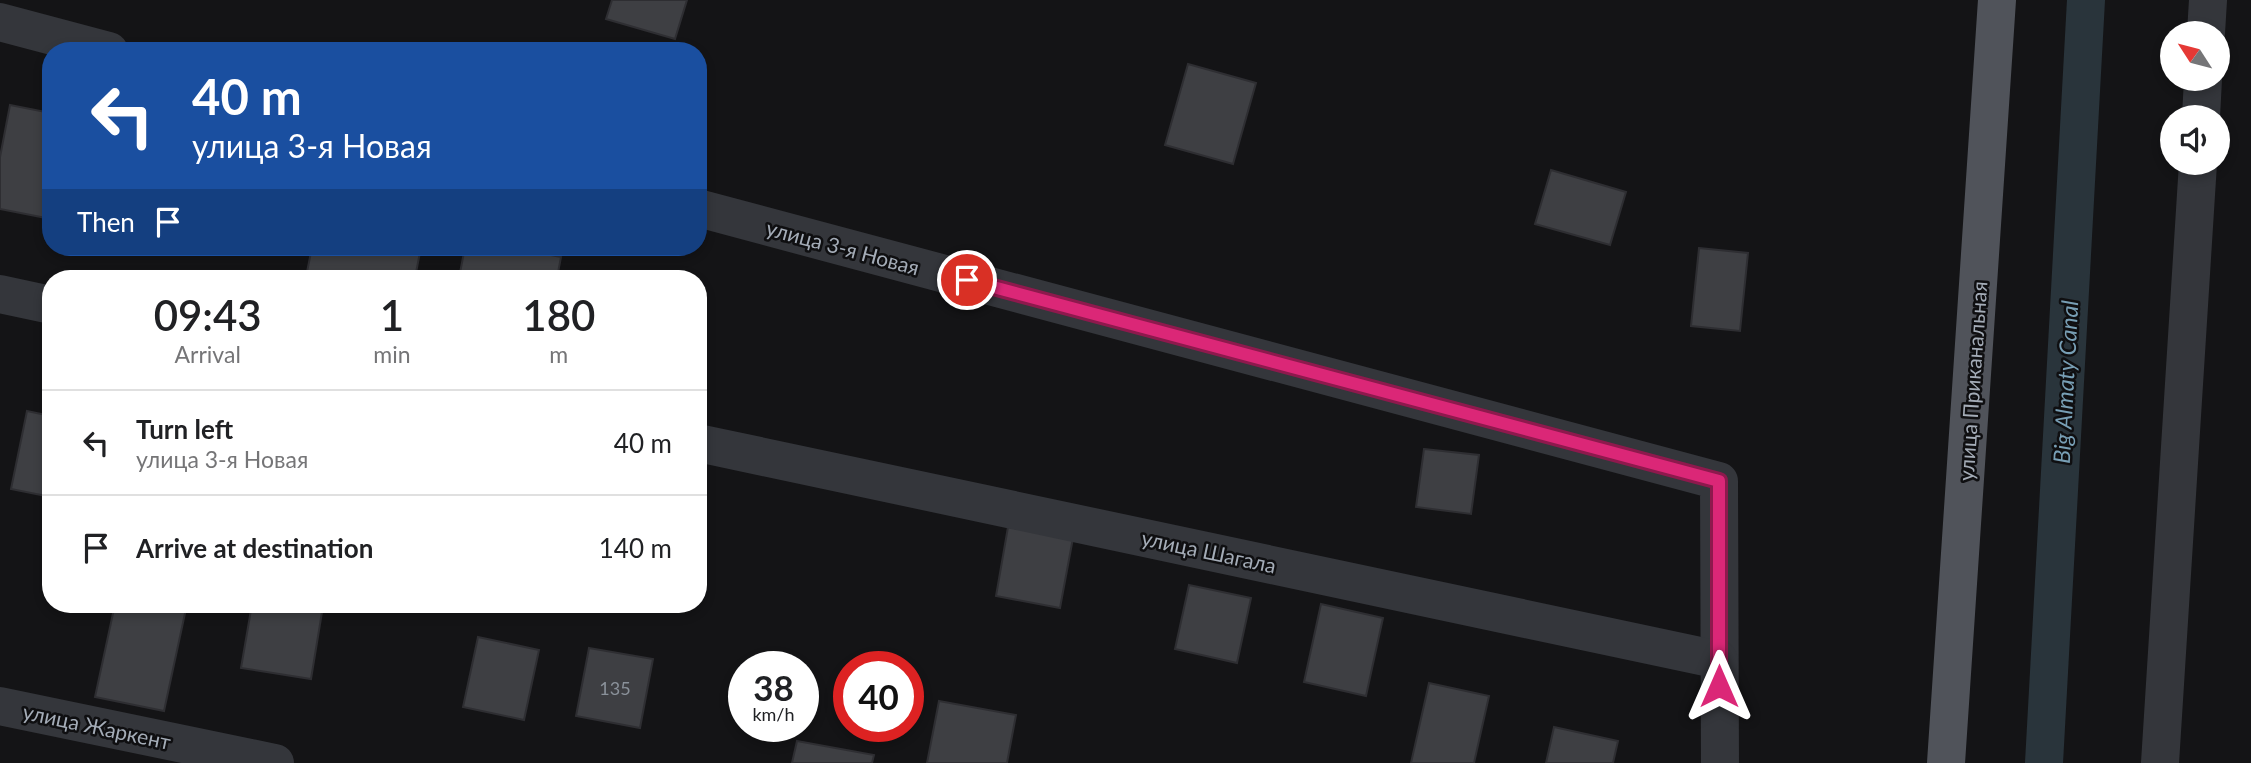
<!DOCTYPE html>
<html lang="en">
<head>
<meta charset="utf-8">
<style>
	body { margin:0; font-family:Lato,sans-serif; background:#f6f6f6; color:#202124; height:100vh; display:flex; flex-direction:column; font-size:26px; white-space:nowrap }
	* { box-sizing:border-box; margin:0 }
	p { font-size:23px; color:#757577 }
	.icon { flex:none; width:38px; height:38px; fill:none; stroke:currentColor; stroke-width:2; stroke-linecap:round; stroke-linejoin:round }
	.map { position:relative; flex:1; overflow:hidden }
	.side { position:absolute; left:42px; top:270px; width:665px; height:343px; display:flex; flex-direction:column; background:#fff; border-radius:28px; box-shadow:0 4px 10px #0003 }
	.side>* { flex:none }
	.banner { position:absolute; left:42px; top:42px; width:665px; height:214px; border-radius:28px; box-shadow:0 4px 10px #0003; background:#1a4fa0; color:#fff; overflow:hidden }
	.needle { width:46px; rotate:306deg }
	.buttons { position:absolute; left:2160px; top:21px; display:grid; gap:14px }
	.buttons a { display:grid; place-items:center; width:70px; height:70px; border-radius:50%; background:#fff; box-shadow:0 4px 10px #0003; font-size:35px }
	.speed { position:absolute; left:728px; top:651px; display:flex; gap:14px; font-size:35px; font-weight:700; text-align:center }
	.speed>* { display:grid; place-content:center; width:91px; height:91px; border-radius:50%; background:#fff; box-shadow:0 4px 10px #0003; line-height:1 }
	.speed small { font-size:18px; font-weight:400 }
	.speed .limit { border:10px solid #d22; background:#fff; color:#111 }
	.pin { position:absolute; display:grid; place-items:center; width:60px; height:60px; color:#fff; margin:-30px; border:4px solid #fff; border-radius:50%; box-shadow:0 2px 7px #0007 }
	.me { position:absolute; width:77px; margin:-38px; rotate:0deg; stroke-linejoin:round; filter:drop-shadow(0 0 5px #0008) }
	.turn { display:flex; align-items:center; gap:24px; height:147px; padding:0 35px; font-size:32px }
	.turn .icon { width:91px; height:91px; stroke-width:2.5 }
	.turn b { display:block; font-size:49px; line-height:60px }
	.then { display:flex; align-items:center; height:66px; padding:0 35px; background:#0003; gap:14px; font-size:26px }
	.eta { display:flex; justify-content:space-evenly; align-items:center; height:119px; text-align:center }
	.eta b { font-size:42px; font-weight:600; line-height:49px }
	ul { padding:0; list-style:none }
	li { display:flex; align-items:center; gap:21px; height:105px; padding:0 35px; border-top:2px solid #e0e0e0 }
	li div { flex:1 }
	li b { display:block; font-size:26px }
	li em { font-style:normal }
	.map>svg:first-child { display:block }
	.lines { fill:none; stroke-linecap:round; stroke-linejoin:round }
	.canal { stroke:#29343b; stroke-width:38 }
	.building { fill:#3e3f43; stroke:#2e2e32; stroke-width:2 }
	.minor { stroke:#34363b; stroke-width:38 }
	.major { stroke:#50535a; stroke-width:38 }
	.route-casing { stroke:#8e194d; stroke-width:18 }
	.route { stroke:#db2777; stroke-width:12 }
	.labels { text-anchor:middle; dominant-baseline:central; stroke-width:5; stroke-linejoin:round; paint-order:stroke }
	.number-label { font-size:18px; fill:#8a919a }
	.street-label { font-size:21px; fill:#a4acb7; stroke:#0f0f11 }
	.water-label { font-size:23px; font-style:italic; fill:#789fb5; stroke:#0f0f11 }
</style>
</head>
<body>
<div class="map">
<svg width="2251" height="763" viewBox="0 0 2251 763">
	<rect width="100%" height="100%" fill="#141416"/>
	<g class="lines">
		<!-- canal -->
		<polyline class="canal" points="2044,763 2086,0"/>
	</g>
	<!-- building -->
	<g class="building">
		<polygon points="612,0 687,0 675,39 606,19"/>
		<polygon points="1188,64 1256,83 1233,164 1165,145"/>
		<polygon points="10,105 51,113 51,219 0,209 0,157"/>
		<polygon points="1551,170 1626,192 1610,245 1535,224"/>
		<polygon points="312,247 421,247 415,278 306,277"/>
		<polygon points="465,247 510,247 561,257 557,278 459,278"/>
		<polygon points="1699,248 1748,253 1740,331 1691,326"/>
		<polygon points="27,411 51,416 51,497 11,489"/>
		<polygon points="1424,449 1479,455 1471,514 1416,507"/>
		<polygon points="1008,527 1073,538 1060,608 996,596"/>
		<polygon points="1189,585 1251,598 1237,663 1175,649"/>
		<polygon points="115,604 187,604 164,711 95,697"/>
		<polygon points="252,604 309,604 323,606 311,679 241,668"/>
		<polygon points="1321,604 1383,618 1366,696 1304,682"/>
		<polygon points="478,637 539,650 524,720 463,707"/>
		<polygon points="589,648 653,659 640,728 576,716"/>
		<polygon points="1429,683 1489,696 1474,763 1411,763"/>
		<polygon points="939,701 1016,715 1007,763 927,763"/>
		<polygon points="1554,727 1618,741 1613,763 1546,763"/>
		<polygon points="797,741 874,755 872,763 792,763"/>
	</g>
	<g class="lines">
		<!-- minor -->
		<g class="minor">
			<polyline points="0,22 109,51"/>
			<polyline points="2206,33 2208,0"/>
			<polyline points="2201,117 2203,79"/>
			<polyline points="698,208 1719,481 1720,763"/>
			<polyline points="0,294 51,305"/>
			<polyline points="698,443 1719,660"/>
			<polyline points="0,706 275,763"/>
			<polyline points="2160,763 2198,163"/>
		</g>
		<!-- major -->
		<polyline class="major" points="1946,763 1997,0"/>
	</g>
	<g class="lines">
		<!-- route casing -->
		<g class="route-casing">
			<polyline id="route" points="967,280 1719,481 1719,686"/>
		</g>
		<!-- route -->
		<use href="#route" class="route"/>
	</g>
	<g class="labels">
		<!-- number labels -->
		<g class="number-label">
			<text x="615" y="688">135</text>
		</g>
		<!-- street labels -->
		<g class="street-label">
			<text transform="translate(843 247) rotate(15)">улица 3-я Новая</text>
			<text transform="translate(1972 381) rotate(-86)">улица Приканальная</text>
			<text transform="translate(1209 551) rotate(12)">улица Шагала</text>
			<text transform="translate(97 726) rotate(12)">улица Жаркент</text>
		</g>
		<!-- water labels -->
		<g class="water-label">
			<text transform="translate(2065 382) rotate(-87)">Big Almaty Canal</text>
		</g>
	</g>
</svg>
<div class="buttons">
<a><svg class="needle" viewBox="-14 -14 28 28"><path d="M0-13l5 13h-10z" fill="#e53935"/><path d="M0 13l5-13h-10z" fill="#757577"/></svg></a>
<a><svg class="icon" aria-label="sound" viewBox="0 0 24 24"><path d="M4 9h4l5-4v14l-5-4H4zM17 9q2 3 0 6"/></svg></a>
</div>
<div class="speed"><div>38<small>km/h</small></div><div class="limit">40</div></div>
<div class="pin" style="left:967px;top:280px;background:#d93025"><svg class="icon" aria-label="arrive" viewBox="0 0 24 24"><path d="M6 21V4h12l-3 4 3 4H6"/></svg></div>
<svg class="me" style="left:1719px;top:686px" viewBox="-20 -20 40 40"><path d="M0-17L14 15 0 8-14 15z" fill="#db2777" stroke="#fff" stroke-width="4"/></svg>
<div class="banner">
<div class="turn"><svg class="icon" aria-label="left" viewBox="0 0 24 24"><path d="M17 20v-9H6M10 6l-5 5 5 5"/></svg><div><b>40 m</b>улица 3-я Новая</div></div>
<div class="then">Then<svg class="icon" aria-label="arrive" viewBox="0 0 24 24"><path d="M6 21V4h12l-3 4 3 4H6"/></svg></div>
</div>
<section class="side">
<div class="eta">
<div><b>09:43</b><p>Arrival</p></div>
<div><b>1</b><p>min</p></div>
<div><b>180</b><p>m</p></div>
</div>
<ul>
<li><svg class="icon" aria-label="left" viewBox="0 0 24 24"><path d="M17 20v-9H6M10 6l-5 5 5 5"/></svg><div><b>Turn left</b><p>улица 3-я Новая</p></div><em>40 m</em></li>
<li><svg class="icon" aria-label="arrive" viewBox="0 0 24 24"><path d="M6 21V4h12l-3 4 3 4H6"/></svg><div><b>Arrive at destination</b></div><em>140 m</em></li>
</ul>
</section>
</div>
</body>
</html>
